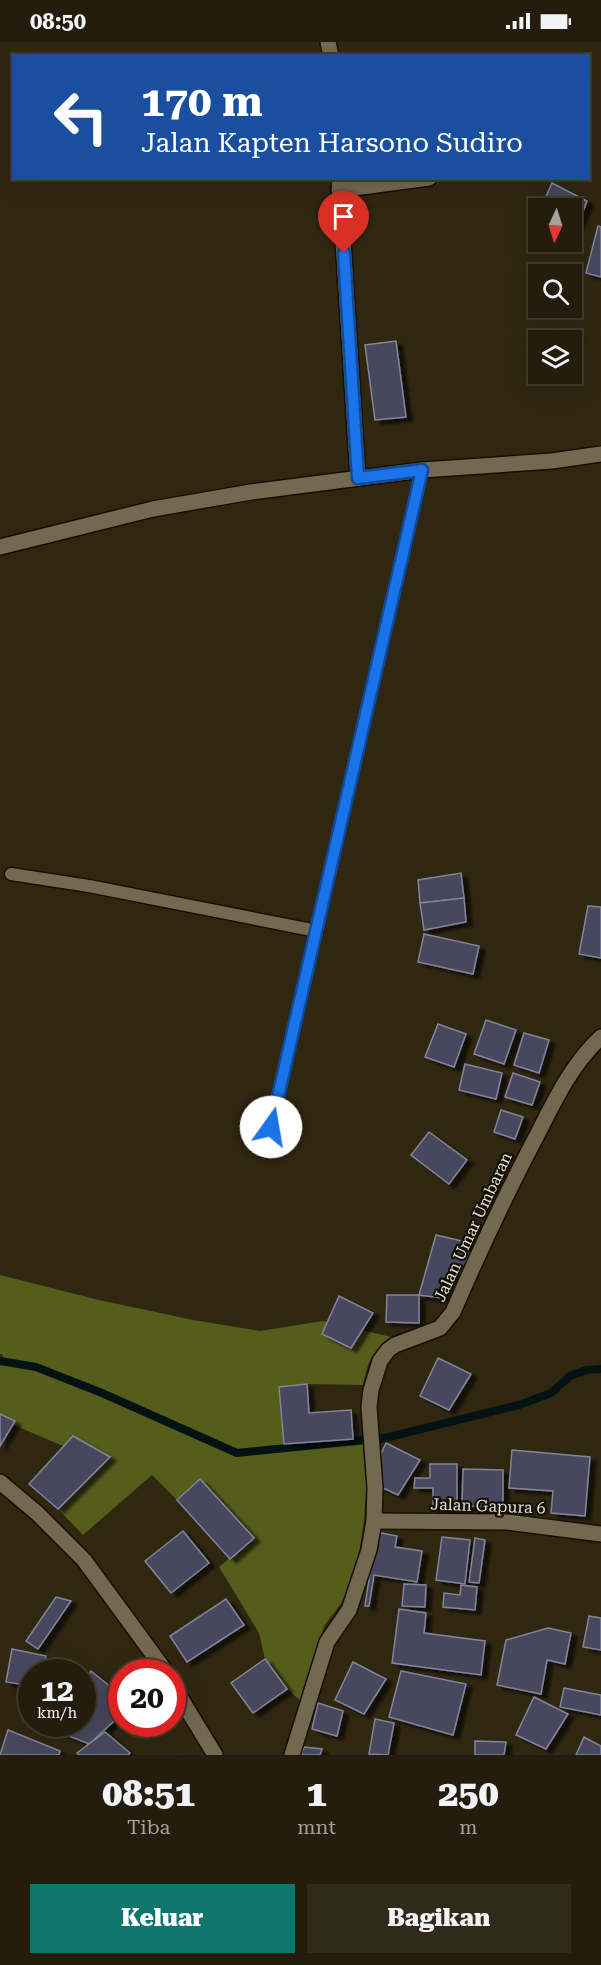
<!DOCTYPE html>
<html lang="id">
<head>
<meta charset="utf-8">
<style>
	body { margin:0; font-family:"Roboto Serif",serif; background:#302a1b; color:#f1f3f6; height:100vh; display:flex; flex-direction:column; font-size:22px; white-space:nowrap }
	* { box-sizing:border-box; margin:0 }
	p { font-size:20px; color:#a3a29d }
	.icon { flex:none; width:33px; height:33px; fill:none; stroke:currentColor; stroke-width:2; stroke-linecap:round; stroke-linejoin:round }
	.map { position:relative; height:1713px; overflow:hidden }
	.panel { display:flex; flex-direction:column; background:#241d0d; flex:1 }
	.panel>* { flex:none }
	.guide { position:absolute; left:12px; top:12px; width:578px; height:126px; border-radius:0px; box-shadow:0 6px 24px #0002,0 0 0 2px #413b2e; background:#1a4fa0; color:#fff; overflow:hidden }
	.needle { width:39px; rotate:184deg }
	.fabs { position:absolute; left:528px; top:156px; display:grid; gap:12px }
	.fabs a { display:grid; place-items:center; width:54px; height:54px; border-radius:0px; background:#241d0d; box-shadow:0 6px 24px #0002,0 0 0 2px #413b2e; font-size:30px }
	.speed { position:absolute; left:18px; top:1617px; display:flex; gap:12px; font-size:30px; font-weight:700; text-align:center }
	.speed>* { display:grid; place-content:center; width:78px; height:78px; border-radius:50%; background:#241d0d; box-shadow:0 6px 24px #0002,0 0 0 2px #413b2e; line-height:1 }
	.speed small { font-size:15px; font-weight:400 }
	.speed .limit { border:9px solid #d22; background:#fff; color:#111 }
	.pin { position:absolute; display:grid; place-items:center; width:51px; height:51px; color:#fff; margin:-62px -26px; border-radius:50% 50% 50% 0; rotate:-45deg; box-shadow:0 0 6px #0007 }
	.pin .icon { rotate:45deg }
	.me { position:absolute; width:66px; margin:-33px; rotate:13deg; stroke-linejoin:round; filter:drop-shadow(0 0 4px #0008) }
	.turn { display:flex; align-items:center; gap:21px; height:126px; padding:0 30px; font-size:27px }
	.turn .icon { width:78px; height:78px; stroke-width:2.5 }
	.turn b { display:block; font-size:42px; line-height:51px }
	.eta { display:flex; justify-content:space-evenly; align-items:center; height:102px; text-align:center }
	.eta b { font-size:36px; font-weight:800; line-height:42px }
	.cta { display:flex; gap:12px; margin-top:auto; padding:12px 30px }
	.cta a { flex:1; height:69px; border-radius:0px; background:#0f766e; color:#fff; font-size:24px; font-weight:800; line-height:69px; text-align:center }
	.cta a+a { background:#302a1b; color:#f1f3f6 }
	.status { display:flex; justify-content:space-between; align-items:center; height:42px; padding:0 30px; background:#241d0d; direction:ltr }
	.status svg { height:16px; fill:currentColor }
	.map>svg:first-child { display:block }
	.forest { fill:#555d1b }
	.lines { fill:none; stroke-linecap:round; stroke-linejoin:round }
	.stream { stroke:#031213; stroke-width:8 }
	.building { fill:#46465d; stroke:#83839d; stroke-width:1.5; filter:url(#shadow) }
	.lane-casing { stroke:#180f00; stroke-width:15 }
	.street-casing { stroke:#180f00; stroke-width:18 }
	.lane { stroke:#736850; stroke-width:12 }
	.street { stroke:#736850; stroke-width:15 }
	.route-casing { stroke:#114b97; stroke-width:15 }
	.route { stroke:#1a73e8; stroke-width:10 }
	.labels { text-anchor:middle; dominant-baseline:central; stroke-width:4.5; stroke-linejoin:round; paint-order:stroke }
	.street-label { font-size:16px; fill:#e3ded0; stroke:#141007 }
</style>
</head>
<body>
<div class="status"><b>08:50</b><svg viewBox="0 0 49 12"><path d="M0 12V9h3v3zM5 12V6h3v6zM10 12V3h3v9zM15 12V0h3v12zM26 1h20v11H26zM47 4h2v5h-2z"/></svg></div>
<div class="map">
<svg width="601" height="1713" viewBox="0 0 601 1713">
	<defs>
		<filter id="shadow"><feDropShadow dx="6" dy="4" stdDeviation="1.5" flood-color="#0009"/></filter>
	</defs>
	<rect width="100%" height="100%" fill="#302711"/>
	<!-- forest -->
	<path class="forest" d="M0,1233L99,1258L193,1278L260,1289L323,1279L391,1295C370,1312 369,1318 363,1343L307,1342L279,1345L284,1402L365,1396L367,1434L364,1479L357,1525L343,1559L324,1584L300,1658L287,1647L265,1617L259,1591L219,1525L253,1497L200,1438L177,1458L152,1433L83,1493L58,1467L109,1415L73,1394L63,1404L0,1377V1325L3,1313L0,1312Z"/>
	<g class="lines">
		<!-- stream -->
		<polyline class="stream" points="0,1319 36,1325 102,1351 237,1411 385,1396 519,1363 551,1351 570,1334 586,1328 601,1327"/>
	</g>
	<!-- building -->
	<g class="building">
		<polygon points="552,141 587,159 574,193 572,192 572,166 541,166"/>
		<polygon points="598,184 601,185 601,235 586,231"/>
		<polygon points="396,299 406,375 375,378 365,303"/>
		<polygon points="461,831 464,856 420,861 418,838"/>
		<polygon points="464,856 466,880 424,888 420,861"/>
		<polygon points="588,864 601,865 601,916 579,912"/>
		<polygon points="424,892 479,904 473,932 418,920"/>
		<polygon points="486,978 516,988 504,1022 474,1012"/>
		<polygon points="438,982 466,992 454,1025 425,1015"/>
		<polygon points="524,991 549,998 539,1031 514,1023"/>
		<polygon points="465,1022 502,1031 496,1057 459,1048"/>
		<polygon points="513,1031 540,1040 532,1063 505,1055"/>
		<polygon points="501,1068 523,1075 515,1097 494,1090"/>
		<polygon points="429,1090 467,1118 449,1142 411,1113"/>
		<polygon points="436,1193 471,1201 463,1232 448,1228 442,1256 419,1253"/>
		<polygon points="387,1253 419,1253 419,1281 386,1280"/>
		<polygon points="339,1254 373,1271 351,1306 322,1292"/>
		<polygon points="438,1316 471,1332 449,1368 420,1354"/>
		<polygon points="307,1342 309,1371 351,1368 353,1397 284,1402 279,1345"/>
		<polygon points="0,1372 15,1379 0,1404"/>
		<polygon points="73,1394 110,1415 58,1467 29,1442"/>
		<polygon points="386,1401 420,1418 398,1453 368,1439"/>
		<polygon points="512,1408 590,1415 585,1474 551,1471 553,1449 509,1446"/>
		<polygon points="430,1422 457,1422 457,1467 433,1467 433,1446 414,1446 415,1436 430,1436"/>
		<polygon points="463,1427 503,1428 503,1465 462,1464"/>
		<polygon points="200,1437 254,1496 230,1517 177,1458"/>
		<polygon points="183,1489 209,1521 171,1551 145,1519"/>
		<polygon points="376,1490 397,1494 395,1505 422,1509 417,1540 374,1533 369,1564 365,1564"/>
		<polygon points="442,1495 470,1498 465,1542 436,1538"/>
		<polygon points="475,1496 485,1498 479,1541 469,1540"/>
		<polygon points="404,1542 426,1543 425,1565 402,1564"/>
		<polygon points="461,1543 477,1545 475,1568 443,1565 444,1551 460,1553"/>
		<polygon points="56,1555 71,1559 38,1607 26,1599"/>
		<polygon points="226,1557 244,1583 187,1620 170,1594"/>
		<polygon points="399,1567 426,1571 424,1591 485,1599 481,1633 392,1621"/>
		<polygon points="589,1574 601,1576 601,1608 583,1605"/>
		<polygon points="548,1586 571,1591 565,1622 547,1618 541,1652 497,1643 506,1598"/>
		<polygon points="12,1607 46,1614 43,1630 32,1630 32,1644 6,1640"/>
		<polygon points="265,1617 287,1647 253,1671 231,1641"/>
		<polygon points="353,1620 386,1637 364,1672 335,1658"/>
		<polygon points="47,1621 75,1630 44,1630"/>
		<polygon points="91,1629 122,1654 122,1672 89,1702 56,1689 61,1682 82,1682 82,1643"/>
		<polygon points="401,1629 466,1642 453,1693 389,1675"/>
		<polygon points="564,1646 601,1653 601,1673 560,1665"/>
		<polygon points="534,1655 568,1672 546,1707 516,1693"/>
		<polygon points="318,1661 343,1669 337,1694 312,1687"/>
		<polygon points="375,1677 394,1681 388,1713 369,1712"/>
		<polygon points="8,1688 60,1709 59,1713 0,1713"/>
		<polygon points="105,1690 130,1711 128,1713 79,1713 77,1711"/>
		<polygon points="584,1695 601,1704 601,1713 576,1713"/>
		<polygon points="475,1699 506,1700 504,1713 475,1713"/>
		<polygon points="304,1705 322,1707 320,1713 301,1713"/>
	</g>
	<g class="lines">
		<!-- lane casing -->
		<g class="lane-casing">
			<g id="lane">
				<polyline points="11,832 89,844 317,889"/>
				<polyline points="271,1085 422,428"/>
			</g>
		</g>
		<!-- street casing -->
		<g class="street-casing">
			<g id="street">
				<polyline points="328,0 331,14"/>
				<polyline points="339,136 358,436"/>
				<polyline points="339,148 429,136"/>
				<polyline points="0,505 153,467 251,450 422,428 552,419 601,412"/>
				<polyline points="0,1440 37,1471 84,1518 166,1630"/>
				<polyline points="374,1479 507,1480 601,1492"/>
				<polyline points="172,1642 215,1713"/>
				<path d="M292,1713L327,1600L349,1568L369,1508L374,1479L375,1446L369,1365L371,1348L380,1319L388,1308L395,1303L440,1286L453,1270C479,1210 506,1152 536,1095C555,1058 571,1023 601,995"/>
			</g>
		</g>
		<!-- lane -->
		<use href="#lane" class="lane"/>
		<!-- street -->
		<use href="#street" class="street"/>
	</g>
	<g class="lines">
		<!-- route casing -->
		<g class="route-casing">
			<polyline id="route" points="271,1085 422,428 358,436 344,211"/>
		</g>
		<!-- route -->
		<use href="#route" class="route"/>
	</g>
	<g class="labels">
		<!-- street labels -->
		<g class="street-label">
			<text transform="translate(473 1185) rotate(-65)">Jalan Umar Umbaran</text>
			<text transform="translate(488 1464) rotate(2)">Jalan Gapura 6</text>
		</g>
	</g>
</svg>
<div class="fabs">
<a><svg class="needle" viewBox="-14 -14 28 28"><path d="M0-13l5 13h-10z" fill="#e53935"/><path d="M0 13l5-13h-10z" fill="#a3a29d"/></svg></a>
<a><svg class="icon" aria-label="search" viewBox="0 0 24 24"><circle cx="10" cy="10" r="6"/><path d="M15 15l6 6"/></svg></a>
<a><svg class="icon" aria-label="layers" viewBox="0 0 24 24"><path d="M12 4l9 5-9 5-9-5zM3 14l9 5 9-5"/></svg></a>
</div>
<div class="speed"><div>12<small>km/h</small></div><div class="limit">20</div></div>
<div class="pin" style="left:344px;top:211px;background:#d93025"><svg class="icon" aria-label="arrive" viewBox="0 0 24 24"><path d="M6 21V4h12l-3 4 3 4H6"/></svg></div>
<svg class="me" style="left:271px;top:1085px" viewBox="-20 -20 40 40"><circle r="19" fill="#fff"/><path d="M0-13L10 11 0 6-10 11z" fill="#1a73e8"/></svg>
<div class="guide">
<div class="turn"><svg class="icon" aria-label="left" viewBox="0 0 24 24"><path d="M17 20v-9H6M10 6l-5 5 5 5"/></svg><div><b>170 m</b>Jalan Kapten Harsono Sudiro</div></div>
</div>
</div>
<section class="panel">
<div class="eta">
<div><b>08:51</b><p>Tiba</p></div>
<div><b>1</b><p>mnt</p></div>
<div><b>250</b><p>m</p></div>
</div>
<div class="cta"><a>Keluar</a><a>Bagikan</a></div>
</section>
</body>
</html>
